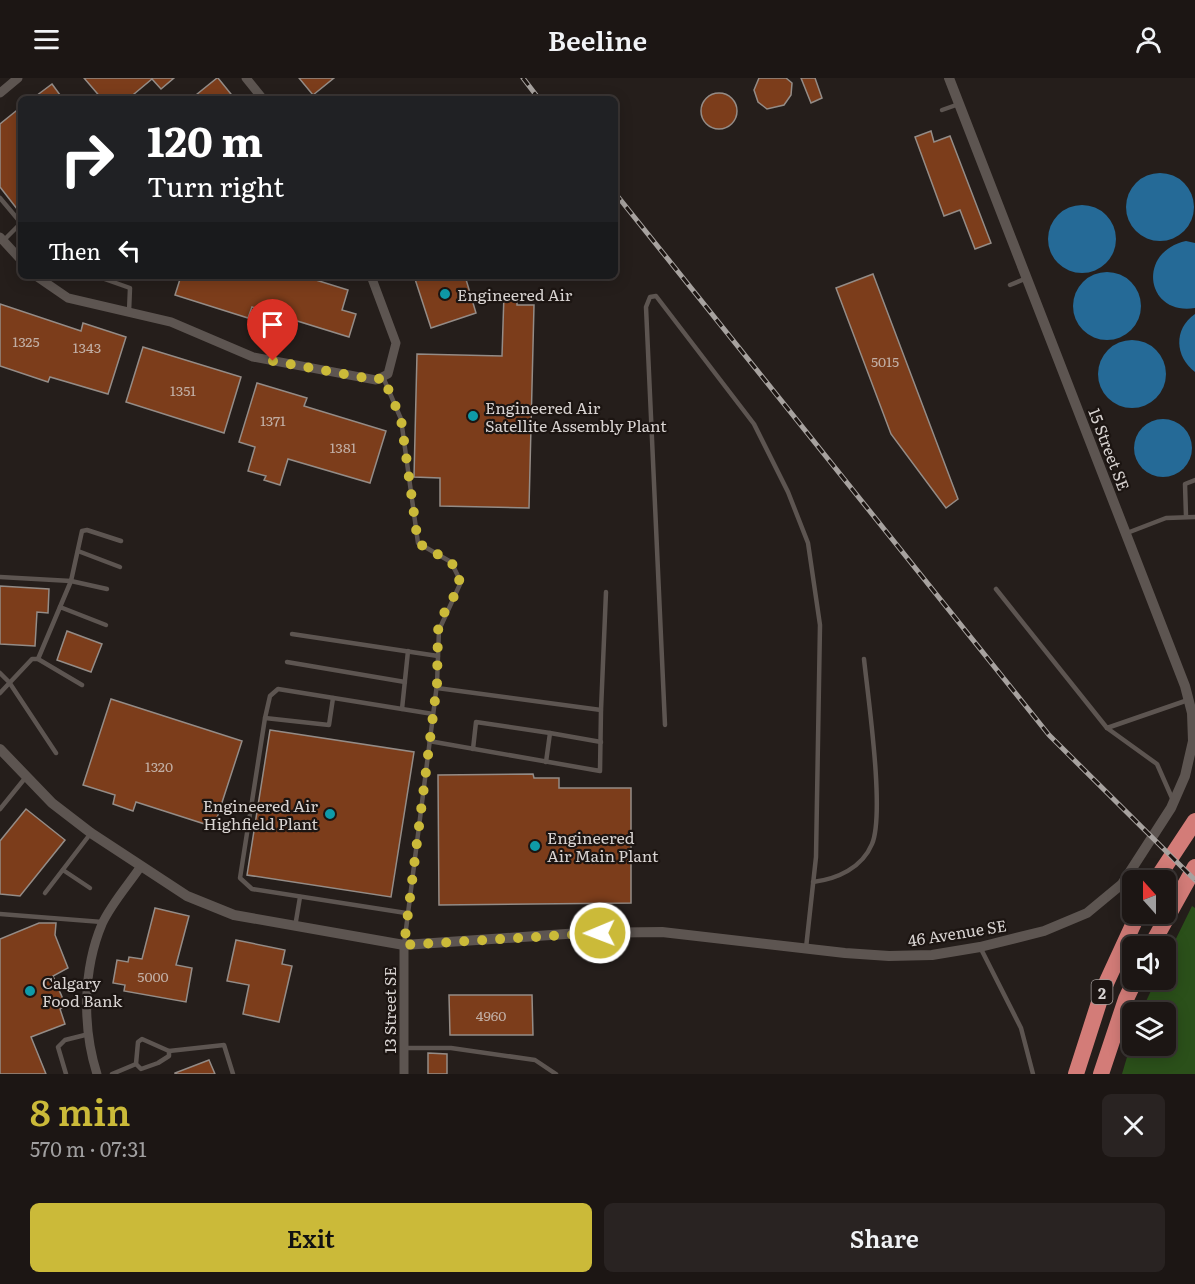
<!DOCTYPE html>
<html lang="en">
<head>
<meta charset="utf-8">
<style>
	body { margin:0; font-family:Literata,serif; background:#292322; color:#f1f3f6; height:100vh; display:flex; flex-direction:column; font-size:22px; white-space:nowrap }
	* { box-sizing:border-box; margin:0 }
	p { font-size:20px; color:#a09fa0 }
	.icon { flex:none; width:33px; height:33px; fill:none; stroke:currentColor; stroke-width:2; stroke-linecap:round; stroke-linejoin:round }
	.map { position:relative; height:996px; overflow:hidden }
	.drawer { display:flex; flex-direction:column; background:#1c1614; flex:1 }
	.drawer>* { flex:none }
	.guide { position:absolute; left:18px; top:18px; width:600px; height:183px; border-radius:9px; box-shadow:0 3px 15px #0003,0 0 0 2px #3a3534; background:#202124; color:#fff; overflow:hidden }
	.needle { width:39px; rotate:339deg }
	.tools { position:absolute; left:1122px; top:792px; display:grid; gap:12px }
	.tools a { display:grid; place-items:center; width:54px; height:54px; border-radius:9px; background:#1c1614; box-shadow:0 3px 15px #0003,0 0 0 2px #3a3534; font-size:30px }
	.pin { position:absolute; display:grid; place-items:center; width:51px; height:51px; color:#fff; margin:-62px -26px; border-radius:50% 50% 50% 0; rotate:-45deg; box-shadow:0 0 6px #0007 }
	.pin .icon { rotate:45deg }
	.me { position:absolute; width:66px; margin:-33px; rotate:269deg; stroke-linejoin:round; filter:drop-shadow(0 0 4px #0008) }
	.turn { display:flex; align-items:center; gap:21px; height:126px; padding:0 30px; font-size:27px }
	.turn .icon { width:78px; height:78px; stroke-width:2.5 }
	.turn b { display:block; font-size:42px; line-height:51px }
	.then { display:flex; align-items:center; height:57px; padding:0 30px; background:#0003; gap:12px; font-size:22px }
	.round { display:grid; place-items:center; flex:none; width:63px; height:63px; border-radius:9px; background:#292322 }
	.head { display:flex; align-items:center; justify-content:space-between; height:102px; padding:0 30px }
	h1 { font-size:36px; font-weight:600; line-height:45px; color:#cbba39 }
	.cta { display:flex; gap:12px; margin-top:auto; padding:12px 30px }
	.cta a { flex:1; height:69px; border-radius:9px; background:#cbba39; color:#111; font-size:24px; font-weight:600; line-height:69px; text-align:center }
	.cta a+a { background:#292322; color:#f1f3f6 }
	header { display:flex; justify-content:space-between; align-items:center; height:78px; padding:0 30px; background:#1c1614; font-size:27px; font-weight:600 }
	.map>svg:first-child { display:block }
	.green { fill:#2b501a }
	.water { fill:#256a97 }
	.building { fill:#7c3d1b; stroke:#948c87; stroke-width:1.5 }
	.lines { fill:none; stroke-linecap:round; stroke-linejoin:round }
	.service { stroke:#5d5551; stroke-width:4.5 }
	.minor { stroke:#5d5551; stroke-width:9 }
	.tertiary { stroke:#5d5551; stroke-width:10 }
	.motorway { stroke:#d37c78; stroke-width:16 }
	.rail-casing { stroke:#a7a29f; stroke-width:5 }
	.rail { stroke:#1c1512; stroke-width:3; stroke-dasharray:9; stroke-linecap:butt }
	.route { stroke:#cbba39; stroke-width:10; stroke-dasharray:0 18 }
	.culture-dot { fill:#0f9aa8; stroke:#1c1512; stroke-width:2 }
	.labels { text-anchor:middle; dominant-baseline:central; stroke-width:4.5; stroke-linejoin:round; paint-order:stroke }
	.number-label { font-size:14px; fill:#c1aea4 }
	.shield { fill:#1c1512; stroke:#a09a98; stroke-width:1.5 }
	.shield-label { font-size:15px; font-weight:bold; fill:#d8d3d1 }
	.poi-label { font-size:16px; fill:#d8d3d1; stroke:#1c1512; text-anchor:start }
	.street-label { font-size:16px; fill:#d8d3d1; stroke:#1c1512 }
</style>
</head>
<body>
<header><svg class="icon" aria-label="menu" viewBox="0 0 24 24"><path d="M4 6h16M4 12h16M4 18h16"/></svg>Beeline<svg class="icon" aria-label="person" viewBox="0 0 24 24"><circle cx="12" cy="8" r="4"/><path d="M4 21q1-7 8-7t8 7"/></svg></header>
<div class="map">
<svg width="1195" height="996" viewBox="0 0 1195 996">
	<rect width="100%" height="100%" fill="#251e1b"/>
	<!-- green -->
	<polygon class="green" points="1192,828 1195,830 1195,996 1122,996 1132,962 1132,968 1166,968 1166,934 1141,934 1156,902 1166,902 1166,881"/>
	<!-- water -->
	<g class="water">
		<circle cx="1160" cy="129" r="34"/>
		<circle cx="1082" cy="161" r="34"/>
		<path d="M1186,163L1195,165V230C1146,238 1136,174 1186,163Z"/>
		<circle cx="1107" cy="228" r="34"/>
		<path d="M1195,236V294C1175,279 1173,251 1195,236Z"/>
		<circle cx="1132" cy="296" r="34"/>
		<circle cx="1163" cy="370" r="29"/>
	</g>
	<!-- building -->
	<g class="building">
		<polygon points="84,0 174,0 161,11 152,1 128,21 102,21"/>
		<polygon points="218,0 235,21 191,21 217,0"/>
		<polygon points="299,0 334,0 313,17"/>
		<polygon points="759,0 786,0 792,5 791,17 784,27 767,31 758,24 754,12"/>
		<polygon points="801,0 815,0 822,20 811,25"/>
		<polygon points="52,6 63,21 32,21"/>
		<circle cx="719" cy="33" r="18"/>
		<polygon points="21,29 21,136 0,109 0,46"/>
		<polygon points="931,53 934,64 950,58 991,165 975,171 960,132 944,138 915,59"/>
		<polygon points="873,196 958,421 946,430 891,356 836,210"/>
		<polygon points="181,198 303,198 348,212 342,232 356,236 349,259 252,229 248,240 175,217"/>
		<polygon points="414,198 465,198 476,235 431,250"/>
		<polygon points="504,216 517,217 517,227 534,227 529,430 440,428 440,400 414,399 417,276 502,278"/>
		<polygon points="0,226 81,253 83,245 126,259 108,316 50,299 48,304 0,288"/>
		<polygon points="143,269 241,299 224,355 126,324"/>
		<polygon points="257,305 307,320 304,328 386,353 370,405 288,381 280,407 264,402 266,398 248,393 255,369 239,364"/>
		<polygon points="0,508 49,511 48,535 37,534 35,568 0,566"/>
		<polygon points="67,553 102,566 91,594 57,582"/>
		<polygon points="111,621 242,663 214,749 136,724 133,733 113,726 115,717 83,707"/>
		<polygon points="270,652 414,674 391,819 247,797"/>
		<polygon points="533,696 534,700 559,700 559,710 631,710 631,825 439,827 438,697"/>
		<polygon points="26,731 65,762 20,818 0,816 0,763"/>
		<polygon points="155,830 189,838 176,887 192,890 186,924 124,913 125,907 113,905 117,882 128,884 129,879 142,881"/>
		<polygon points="39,845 56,845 55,857 68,890 53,898 66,928 60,931 65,946 31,959 46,996 0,996 0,861"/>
		<polygon points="236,862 285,872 282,886 292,888 279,944 243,936 249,907 227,903"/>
		<polygon points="449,917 532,917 533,957 450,957"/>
		<polygon points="428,975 447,976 447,996 428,996"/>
		<polygon points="209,982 215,996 175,996 175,995"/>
	</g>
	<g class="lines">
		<!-- service -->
		<g class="service">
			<polyline points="942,32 959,26"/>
			<polyline points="0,120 21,145"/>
			<polyline points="4,162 21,145"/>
			<polyline points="96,198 130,210 129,234"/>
			<polyline points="1010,207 1027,200"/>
			<polyline points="383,299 401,341 418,465 451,484 461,504 439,552 437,606 404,867"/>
			<polyline points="1186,438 1185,406 1195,402"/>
			<polyline points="1127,455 1166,440 1195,439"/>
			<polyline points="78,473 120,489"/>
			<polyline points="0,499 71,503 82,453 87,452 121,463"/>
			<polyline points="996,511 1107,650 1157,686 1172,720"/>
			<polyline points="60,529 71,503 107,511"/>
			<polyline points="292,556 438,578"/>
			<polyline points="38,581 60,529 106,547"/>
			<polyline points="287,584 405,604"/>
			<polyline points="0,595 9,604 56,675"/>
			<polyline points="0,615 32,581 38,581 82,607"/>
			<polyline points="402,631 408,573"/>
			<polyline points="601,632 606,514"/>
			<polyline points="265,640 329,647 333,620"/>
			<polyline points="665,647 646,229 650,219 656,218 754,346 788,414 808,465 820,547 816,779 806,870"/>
			<polyline points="1107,650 1188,622"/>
			<polyline points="550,655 601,664"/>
			<polyline points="429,663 600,693 601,632 437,610"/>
			<polyline points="473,671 476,644 550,655 546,684"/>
			<polyline points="0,731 26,699"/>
			<polyline points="63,792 90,810"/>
			<path d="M813,804C837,801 862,790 872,766C885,735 868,619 864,581"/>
			<polyline points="45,815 91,755"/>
			<polyline points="406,835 252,811 240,800 265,640 270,618 278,611 433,636"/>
			<polyline points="0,836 102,844"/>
			<polyline points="295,849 300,819"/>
			<polyline points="980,869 1021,950 1033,996"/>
			<polygon points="142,961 169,973 169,978 158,985 141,991 136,986 138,964"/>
			<polyline points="405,970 451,970 535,982 556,996"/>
			<polyline points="169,973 224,967 233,996"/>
			<polyline points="66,996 58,969 65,962 89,956"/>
			<polyline points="112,996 136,986"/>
		</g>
		<!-- minor -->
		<g class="minor">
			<polyline points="246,0 263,21"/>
			<polyline points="0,15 18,0"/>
			<polyline points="0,159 21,182"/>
			<polyline points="36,198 68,220 171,244 253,279 376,302 388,296 396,265 371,198"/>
			<path d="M97,996C82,949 83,891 102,846C111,826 129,806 141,788"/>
			<polyline points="404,996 404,867"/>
		</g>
		<!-- tertiary -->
		<polyline class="tertiary" points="0,671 52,725 91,755 187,818 234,837 404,867 580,855 662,854 845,875 889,878 932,877 980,869 1044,853 1087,835 1122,806 1171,730 1185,698 1193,663 1192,635 1185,608 949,0"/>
		<!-- motorway -->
		<g class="motorway">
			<polyline points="1156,802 1195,743"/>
			<polyline points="1151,868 1195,789"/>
			<polyline points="1076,996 1103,912 1138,836"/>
			<polyline points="1101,996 1126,921 1135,902"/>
		</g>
		<!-- rail casing -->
		<g class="rail-casing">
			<g id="rail">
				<polyline points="523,0 539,21"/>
				<polyline points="615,115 1049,657 1195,802"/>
			</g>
		</g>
		<!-- rail -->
		<use href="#rail" class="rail"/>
	</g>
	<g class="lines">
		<!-- route -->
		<polyline class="route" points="273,283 376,302 383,299 401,341 418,465 451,484 460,499 456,515 445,533 438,552 437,606 404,867 600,855"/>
	</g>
	<!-- markers -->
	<g class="culture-dot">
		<circle cx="445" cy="216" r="6"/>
		<circle cx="473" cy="338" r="6"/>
		<circle cx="330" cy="736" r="6"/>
		<circle cx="535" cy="768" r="6"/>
		<circle cx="30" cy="913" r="6"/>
	</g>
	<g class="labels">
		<!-- number labels -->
		<g class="number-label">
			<text x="26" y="263">1325</text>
			<text x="87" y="269">1343</text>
			<text x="885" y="283">5015</text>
			<text x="183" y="312">1351</text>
			<text x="273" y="342">1371</text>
			<text x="343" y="369">1381</text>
			<text x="159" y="688">1320</text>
			<text x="153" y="898">5000</text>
			<text x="491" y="937">4960</text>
		</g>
		<!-- shield labels -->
		<rect class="shield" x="1091.5" y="902" width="21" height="24" rx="4.5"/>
		<g class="shield-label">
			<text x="1102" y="914">2</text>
		</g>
		<!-- poi labels -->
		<g class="poi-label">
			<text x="457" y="216">Engineered Air</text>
			<text x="485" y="329">Engineered Air<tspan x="485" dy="18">Satellite Assembly Plant</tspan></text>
			<text x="318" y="727" text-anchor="end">Engineered Air<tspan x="318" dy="18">Highfield Plant</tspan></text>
			<text x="547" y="759">Engineered<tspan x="547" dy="18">Air Main Plant</tspan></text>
			<text x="42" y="904">Calgary<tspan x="42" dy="18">Food Bank</tspan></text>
		</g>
		<!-- street labels -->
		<g class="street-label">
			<text transform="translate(1110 371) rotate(69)">15 Street SE</text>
			<text transform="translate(957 854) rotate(-9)">46 Avenue SE</text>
			<text transform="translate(389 932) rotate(-90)">13 Street SE</text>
		</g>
	</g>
</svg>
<div class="tools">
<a><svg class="needle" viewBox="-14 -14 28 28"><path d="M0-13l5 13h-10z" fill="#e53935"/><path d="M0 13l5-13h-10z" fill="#a09fa0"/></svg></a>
<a><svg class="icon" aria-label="sound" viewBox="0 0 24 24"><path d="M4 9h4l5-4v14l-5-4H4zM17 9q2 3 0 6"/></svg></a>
<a><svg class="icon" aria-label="layers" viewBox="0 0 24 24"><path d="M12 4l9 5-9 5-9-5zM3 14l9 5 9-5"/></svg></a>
</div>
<div class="pin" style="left:273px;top:283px;background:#d93025"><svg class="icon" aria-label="arrive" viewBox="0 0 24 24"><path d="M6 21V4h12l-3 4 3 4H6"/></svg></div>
<svg class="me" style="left:600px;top:855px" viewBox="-20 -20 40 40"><circle r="17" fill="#cbba39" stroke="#fff" stroke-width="3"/><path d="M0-11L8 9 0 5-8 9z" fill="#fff"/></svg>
<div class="guide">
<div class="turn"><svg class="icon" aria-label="right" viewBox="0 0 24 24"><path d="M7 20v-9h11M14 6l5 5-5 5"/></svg><div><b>120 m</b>Turn right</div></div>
<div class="then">Then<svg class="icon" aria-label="left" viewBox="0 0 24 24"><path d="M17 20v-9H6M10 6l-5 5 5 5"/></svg></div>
</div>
</div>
<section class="drawer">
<div class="head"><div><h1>8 min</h1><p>570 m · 07:31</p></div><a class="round"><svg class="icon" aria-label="close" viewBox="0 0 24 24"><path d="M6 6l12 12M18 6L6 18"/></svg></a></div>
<div class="cta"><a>Exit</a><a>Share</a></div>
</section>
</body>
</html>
